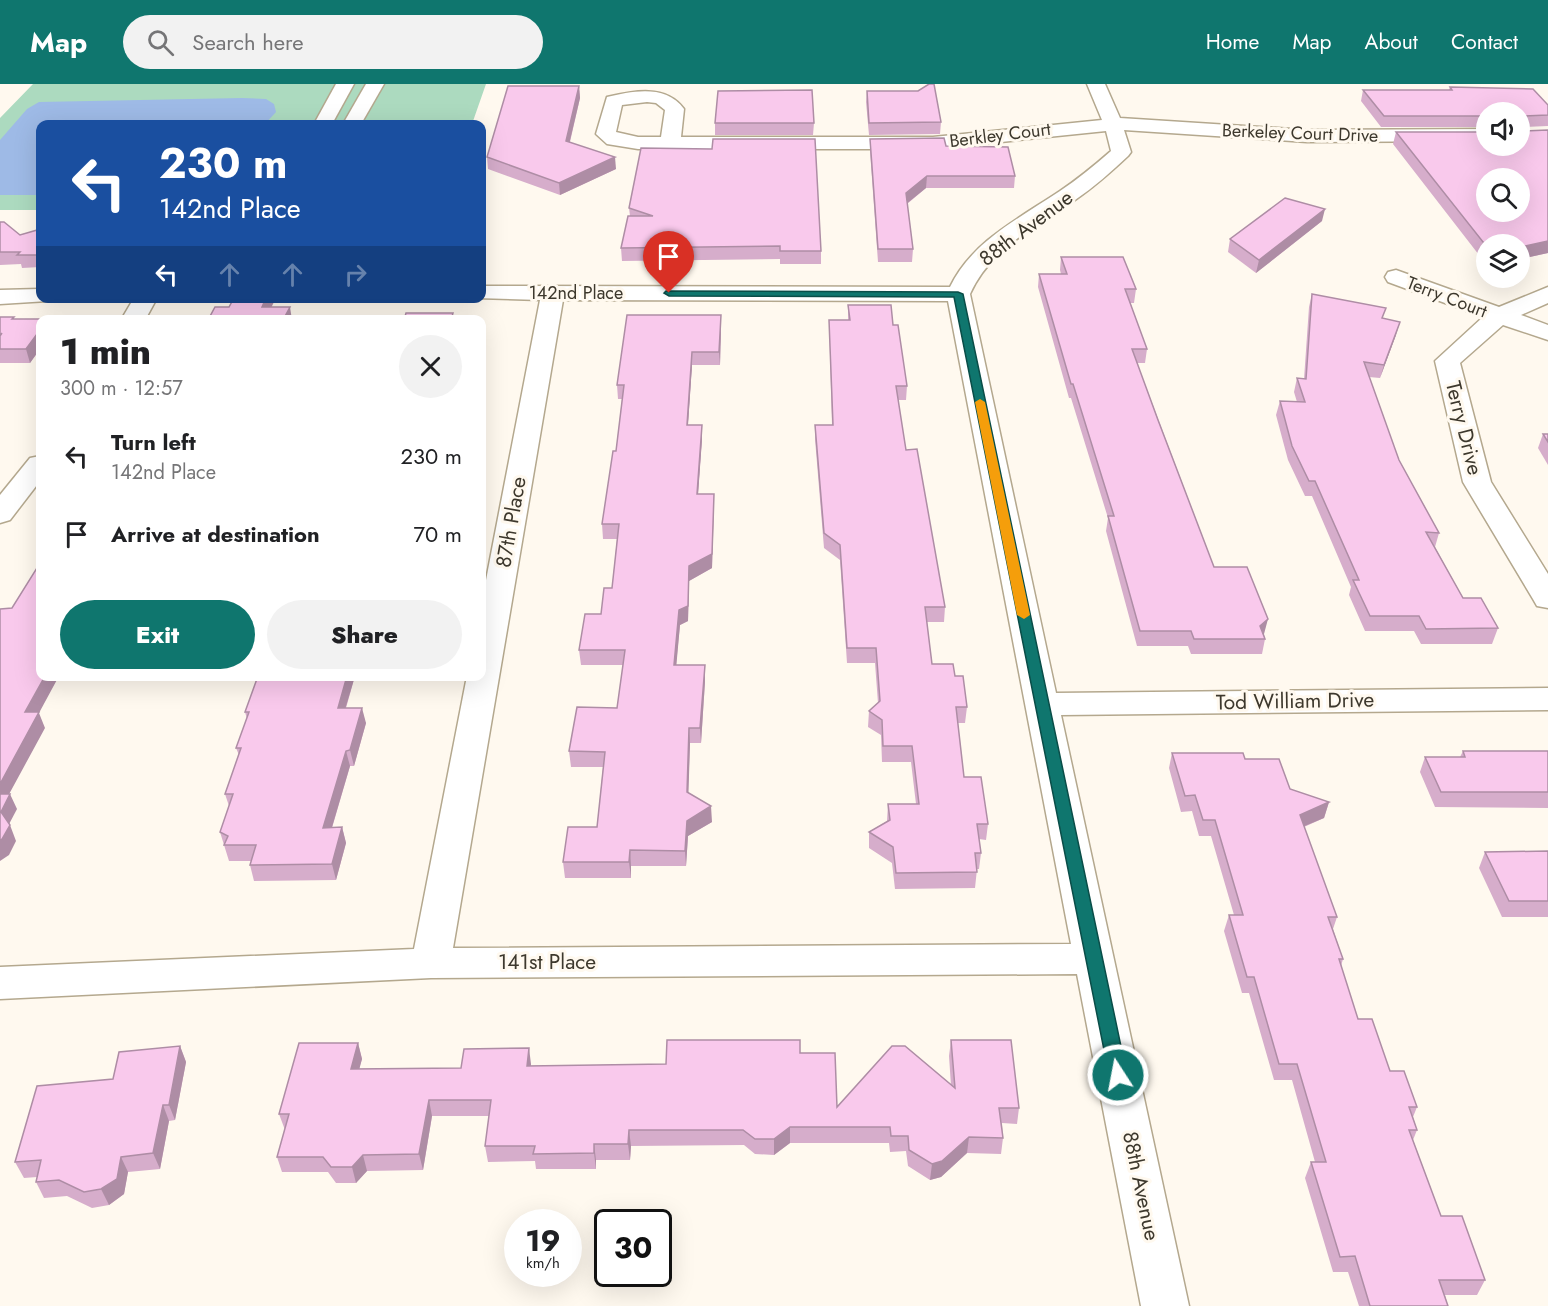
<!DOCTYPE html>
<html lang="en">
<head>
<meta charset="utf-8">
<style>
	body { margin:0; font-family:Jost,sans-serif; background:#f2f2f2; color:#202124; height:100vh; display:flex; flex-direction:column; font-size:22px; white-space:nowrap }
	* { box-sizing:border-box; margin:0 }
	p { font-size:20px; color:#757577 }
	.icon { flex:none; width:33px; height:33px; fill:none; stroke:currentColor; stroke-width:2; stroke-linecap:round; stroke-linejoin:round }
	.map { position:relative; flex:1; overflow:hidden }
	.panel { position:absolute; left:36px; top:231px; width:450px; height:366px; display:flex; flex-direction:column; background:#fff; border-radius:12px; box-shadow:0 6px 24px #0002 }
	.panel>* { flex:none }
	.top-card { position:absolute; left:36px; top:36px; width:450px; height:183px; border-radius:12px; box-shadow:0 6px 24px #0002; background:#1a4fa0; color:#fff; overflow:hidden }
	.tools { position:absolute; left:1476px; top:18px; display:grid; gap:12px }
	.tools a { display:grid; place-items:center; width:54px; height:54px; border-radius:50%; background:#fff; box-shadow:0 6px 24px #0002; font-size:30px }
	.speed { position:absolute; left:504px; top:1125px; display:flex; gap:12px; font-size:30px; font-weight:700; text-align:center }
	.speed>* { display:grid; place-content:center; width:78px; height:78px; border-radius:50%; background:#fff; box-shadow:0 6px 24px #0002; line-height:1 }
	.speed small { font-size:15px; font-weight:400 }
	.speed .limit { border:3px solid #111; border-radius:9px; background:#fff; color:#111 }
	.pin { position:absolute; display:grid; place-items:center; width:51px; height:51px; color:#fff; margin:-62px -26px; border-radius:50% 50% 50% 0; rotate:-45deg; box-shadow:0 0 6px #0007 }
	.pin .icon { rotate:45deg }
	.me { position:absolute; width:66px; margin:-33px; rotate:349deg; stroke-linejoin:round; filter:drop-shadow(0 0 4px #0008) }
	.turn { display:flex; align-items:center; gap:21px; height:126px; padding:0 24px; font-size:27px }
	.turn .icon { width:78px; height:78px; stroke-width:2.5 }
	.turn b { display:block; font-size:42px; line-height:51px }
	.lanes { display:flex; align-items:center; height:57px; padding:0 24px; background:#0003; justify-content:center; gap:30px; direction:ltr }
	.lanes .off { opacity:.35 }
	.round { display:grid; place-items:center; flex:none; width:63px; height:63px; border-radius:32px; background:#f2f2f2 }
	.headline { display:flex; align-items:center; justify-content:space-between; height:102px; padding:0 24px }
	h1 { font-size:36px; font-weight:800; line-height:45px }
	.primary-button { display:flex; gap:12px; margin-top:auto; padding:12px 24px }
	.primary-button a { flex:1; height:69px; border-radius:36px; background:#0f766e; color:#fff; font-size:24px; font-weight:800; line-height:69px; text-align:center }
	.primary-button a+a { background:#f2f2f2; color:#202124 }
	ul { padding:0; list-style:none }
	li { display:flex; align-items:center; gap:18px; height:78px; padding:0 24px }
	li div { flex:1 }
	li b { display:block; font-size:22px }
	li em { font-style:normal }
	header { display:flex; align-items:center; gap:36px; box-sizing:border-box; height:84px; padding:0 30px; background:#0f766e; color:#fff }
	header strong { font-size:28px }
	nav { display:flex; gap:33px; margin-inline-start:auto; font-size:21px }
	.search { width:420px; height:54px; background:#f2f2f2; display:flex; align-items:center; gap:15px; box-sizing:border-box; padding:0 21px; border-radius:33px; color:#757577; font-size:22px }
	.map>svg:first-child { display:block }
	.green { fill:#acdabf }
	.water { fill:#9ebae6 }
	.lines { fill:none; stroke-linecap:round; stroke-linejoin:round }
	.minor-casing { stroke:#b4a88e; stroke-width:3 }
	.minor { fill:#fff; fill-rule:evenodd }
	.wall { fill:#d6adcb }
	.shaded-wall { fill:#ae8da5 }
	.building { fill:#f9c9ec; stroke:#ae8da5; stroke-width:1.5; fill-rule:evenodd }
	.route { fill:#0f766e; stroke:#0a4d48; stroke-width:1.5 }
	.slow { fill:#f59e0b }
	.labels { text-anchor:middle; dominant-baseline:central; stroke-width:6; stroke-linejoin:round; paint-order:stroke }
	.far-street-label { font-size:18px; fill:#3d382d; stroke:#fff9ef }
	.street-label { font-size:21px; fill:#3d382d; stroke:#fff9ef }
</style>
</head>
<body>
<header>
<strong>Map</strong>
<div class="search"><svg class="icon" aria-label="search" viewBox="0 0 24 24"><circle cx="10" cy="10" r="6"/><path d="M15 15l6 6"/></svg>Search here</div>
<nav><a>Home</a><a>Map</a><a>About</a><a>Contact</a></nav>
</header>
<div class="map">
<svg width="1548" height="1222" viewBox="0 0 1548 1222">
	<rect width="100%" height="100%" fill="#fff9ef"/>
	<!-- green -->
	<polygon class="green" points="33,0 486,0 472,40 40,40 40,126 0,126 0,34"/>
	<!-- water -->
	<polygon class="water" points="242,14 266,15 274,20 276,28 265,40 40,40 40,111 0,111 0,56 27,25 39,18"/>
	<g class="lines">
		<!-- minor casing -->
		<g class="minor-casing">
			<g id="minor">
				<polygon points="336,0 354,0 332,40 314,40"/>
				<polygon points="366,0 384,0 361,40 343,40"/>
				<path d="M1087,0H1105L1120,34L1307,46L1486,45V57L1307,58L1124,46L1131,68L1128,72C1111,88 1094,103 1075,116C1035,143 990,165 970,210L1056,609L1548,604V626L1061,631L1189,1222H1141L1077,890L431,894L0,915V883L414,865L467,592H482V517L540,216L476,214H482V202L950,203C972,157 1020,134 1060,107C1078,95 1095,81 1111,67L1106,47L933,65H638L607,60L596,50L607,13C633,7 666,0 684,25L681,53H933L1102,36ZM647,18L656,19L665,26L661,53H638L616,48L622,21ZM563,216L948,217L1071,860L453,864Z"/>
				<polygon points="1396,186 1499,223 1548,203 1548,219 1521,231 1548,241 1548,256 1503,241 1460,279 1491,398 1548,490 1548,524 1537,522 1533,515 1463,398 1435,277 1483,233 1388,198 1385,193 1388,188"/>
				<polygon points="40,205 40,214 50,214 48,217 0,220 0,206"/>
				<polygon points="134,214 157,214 145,236 121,236"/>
				<polygon points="40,372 40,397 10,436 0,439 0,411 30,374"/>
			</g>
		</g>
		<!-- minor -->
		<use href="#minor" class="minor"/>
	</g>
	<!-- wall -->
	<g class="wall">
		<polygon points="579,2 580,14 570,58 616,85 560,111 488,85 487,73"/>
		<polygon points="1450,3 1548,21 1548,42 1522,43 1522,47 1548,46 1548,169 1520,175 1520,160 1486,160 1486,175 1479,171 1393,60 1396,48 1486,62 1520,28 1486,28 1486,43 1381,43 1361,17 1363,6 1449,6"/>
		<polygon points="867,7 941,38 940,50 869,51 866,18"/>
		<polygon points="715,39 814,39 813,51 715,51"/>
		<polygon points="870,55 946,62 1015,92 1014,104 926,104 907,120 913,165 912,178 878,178 870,67"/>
		<polygon points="629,124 821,167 821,180 780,180 780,175 622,177 621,164 630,132"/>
		<polygon points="1322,137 1256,189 1228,168 1230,155"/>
		<polygon points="0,138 20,151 37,146 40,142 40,183 22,184 21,180 0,181"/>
		<polygon points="1061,173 1136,205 1134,219 1130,219 1147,265 1145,279 1137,279 1214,483 1264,550 1265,555 1262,570 1191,570 1188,562 1137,562 1106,447 1108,434 1071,314 1069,314 1038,203 1039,190 1061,190 1060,186"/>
		<polygon points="1312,210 1383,234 1396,251 1380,294 1369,293 1399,376 1439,449 1435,463 1463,514 1498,544 1492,560 1421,560 1414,547 1365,547 1349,511 1351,503 1312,412 1305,412 1288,376 1276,331 1280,317 1297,318 1294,308 1297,294 1304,295 1309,223"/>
		<polygon points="848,221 893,241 907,302 906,316 898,316 906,366 945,523 944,538 927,538 932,580 955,592 967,623 965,639 958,639 964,693 988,740 986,756 979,755 981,769 979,785 977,785 975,804 895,805 892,779 869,764 869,748 887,737 888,720 916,720 911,678 882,678 881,651 868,643 869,627 878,619 875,579 847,579 840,476 824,464 815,355 815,341 832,341 829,236 848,236"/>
		<polygon points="721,231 720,281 692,281 688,341 702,341 702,355 698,410 714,425 712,484 689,497 688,537 680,541 676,581 705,581 705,597 701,659 690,659 688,708 712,738 688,752 686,782 631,782 631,794 565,794 563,778 597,743 603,683 571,683 569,667 617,624 623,581 581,581 579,566 601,530 612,504 617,455 603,455 602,440 616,367 622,315 618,315 617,301"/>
		<polygon points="0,233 15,235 40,236 40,265 30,279 0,279"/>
		<polygon points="1543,350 1548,350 1548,381 1538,364"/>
		<polygon points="258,592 355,592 346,624 366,639 354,682 350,682 332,744 342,743 346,759 336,796 254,797 250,781 251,777 229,777 220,748 229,722 225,710 239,671 236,664 247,635 245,628"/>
		<polygon points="1463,667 1548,667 1548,724 1435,723 1420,688 1425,673 1460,673"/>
		<polygon points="1172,669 1245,675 1290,705 1329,718 1324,734 1304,743 1337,833 1333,845 1343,875 1341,882 1358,935 1390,987 1417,1023 1413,1033 1417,1046 1413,1056 1441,1132 1485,1196 1477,1211 1445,1211 1448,1222 1359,1222 1348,1188 1333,1188 1305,1094 1311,1078 1315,1078 1292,996 1274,996 1249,909 1242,909 1224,847 1229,831 1234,831 1211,752 1199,752 1192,727 1181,728 1169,684"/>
		<polygon points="1548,767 1548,833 1502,833 1479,784 1485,768"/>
		<polygon points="951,956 1019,1024 1017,1040 1002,1039 1003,1054 1001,1070 967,1069 941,1093 930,1096 908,1082 906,1067 890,1068 889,1059 790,1059 774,1071 755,1070 744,1061 631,1062 630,1076 596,1076 596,1085 536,1085 535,1077 488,1078 485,1062 489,1032 432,1032 423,1086 367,1087 356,1099 336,1099 328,1088 282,1088 277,1073 285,1046 279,1030 358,959 362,975 359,985 461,984 531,980 531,982 666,980 800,969 837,1023 951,1002 949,972"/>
		<polygon points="180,962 186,978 175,1036 169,1037 160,1085 128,1088 124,1110 109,1121 92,1124 67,1112 44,1114 36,1098 37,1093 24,1094 15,1078 113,995"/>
	</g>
	<!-- shaded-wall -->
	<g class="shaded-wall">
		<polygon points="579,2 580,14 567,69 566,57"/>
		<polygon points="615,73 616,85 560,111 559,99"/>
		<polygon points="927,92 926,104 905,121 906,109"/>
		<polygon points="1325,125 1322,137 1256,189 1259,176"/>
		<polygon points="485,138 486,151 482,166 482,148"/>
		<polygon points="1548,157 1548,169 1520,175 1520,163"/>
		<polygon points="266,214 276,214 265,236 262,223"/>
		<polygon points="290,223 292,236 283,236"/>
		<polygon points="721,231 721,245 720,281 719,268"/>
		<polygon points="1400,238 1396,251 1380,294 1384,281"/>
		<polygon points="40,246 40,265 30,279 26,265"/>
		<polygon points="692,268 692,281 687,355 687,341"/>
		<polygon points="702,341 702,355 697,425 697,410"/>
		<polygon points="714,410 712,484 689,497 688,537 680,541 675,596 674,581 679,526 689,482"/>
		<polygon points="1268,535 1264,550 1259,555 1260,542"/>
		<polygon points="705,581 705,597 701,659 700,644"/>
		<polygon points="45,592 59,592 39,629 45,644 1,725 0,722 0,700 25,628"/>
		<polygon points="347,592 355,592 341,639 338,624"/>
		<polygon points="362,624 366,639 354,682 350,666"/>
		<polygon points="689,644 690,659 688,723 687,708"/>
		<polygon points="346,667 350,682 327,760 323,744"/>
		<polygon points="10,710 17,725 7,744 1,728"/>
		<polygon points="1329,718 1324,734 1295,746 1300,731"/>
		<polygon points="711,722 712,738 688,752 686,782 685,767 687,737"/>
		<polygon points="10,741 16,757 9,771 0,777 0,757"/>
		<polygon points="342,743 346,759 336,796 332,780"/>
		<polygon points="630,766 631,782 631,794 629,778"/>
		<polygon points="358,959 362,975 355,1001 351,985"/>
		<polygon points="180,962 186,978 175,1036 169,1021"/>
		<polygon points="529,964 531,980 529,997 527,982"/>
		<polygon points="429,1016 432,1032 423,1086 419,1070"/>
		<polygon points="163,1021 169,1037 160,1085 153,1069"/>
		<polygon points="790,1043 790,1059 774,1071 774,1055"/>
		<polygon points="629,1046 631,1062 630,1076 628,1060"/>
		<polygon points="969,1053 967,1069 941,1093 930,1096 932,1080"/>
		<polygon points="594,1060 596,1076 596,1085 594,1069"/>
		<polygon points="363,1071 367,1087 356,1099 352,1083"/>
		<polygon points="121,1073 128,1088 124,1110 109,1121 101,1105"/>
	</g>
	<!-- building -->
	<g class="building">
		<polygon points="929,0 934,0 941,38 869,39 867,7 918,7"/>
		<polygon points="508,2 579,2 566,57 615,73 559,99 487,73"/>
		<path d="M1450,3L1533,5L1548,21V31L1522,32V47L1548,46V157L1520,163V160H1487L1483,158L1396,48H1486V62H1520V28H1486V32H1384L1363,6H1452ZM1486,94H1520V128H1486Z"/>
		<polygon points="812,6 814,39 715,39 718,7"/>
		<polygon points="944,54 946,62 1008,63 1015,92 927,92 906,109 913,165 878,165 870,55"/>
		<polygon points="713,55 815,55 821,167 780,167 780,162 621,164 628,132 653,132 629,124 641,64 712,65"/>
		<polygon points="1285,114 1325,125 1259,176 1230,155"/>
		<polygon points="0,138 4,138 20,151 37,146 40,142 40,171 17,171 20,168 0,168"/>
		<polygon points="482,138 485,138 482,148"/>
		<polygon points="1061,173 1123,173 1136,205 1125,205 1147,265 1132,265 1158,336 1214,483 1247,483 1268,535 1260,542 1265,555 1194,555 1191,547 1140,547 1108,432 1114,432 1073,300 1071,300 1039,190 1067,190"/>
		<polygon points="1312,210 1386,224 1382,234 1400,238 1384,281 1364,278 1399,376 1439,449 1426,448 1463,514 1481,514 1498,544 1426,545 1419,532 1370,532 1353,496 1359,496 1315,397 1309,397 1292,362 1280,317 1305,318 1297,294 1306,295"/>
		<polygon points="234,214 266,214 262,223 290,223 283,236 208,236 215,223 229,223"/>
		<polygon points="848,221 891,221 893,241 898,241 907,302 896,302 906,366 917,365 945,523 925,523 932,580 953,580 955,592 963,592 967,623 956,623 964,693 981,693 988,740 977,740 981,769 975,769 977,788 896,789 893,763 869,748 890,736 888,720 919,720 912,662 883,662 882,636 869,627 880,617 876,564 847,564 840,461 824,449 815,341 833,341 829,236 850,236"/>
		<polygon points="406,229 453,229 451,236 404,236"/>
		<polygon points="627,231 721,231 719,268 692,268 687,341 702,341 697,410 714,410 712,470 689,482 688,522 679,526 674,581 705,581 700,644 689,644 687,708 711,722 687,737 685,767 630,766 629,778 563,778 568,743 597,743 605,668 569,667 577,623 617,624 625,566 579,566 585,530 601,530 604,504 612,504 619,440 602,440 613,367 616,367 624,301 617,301"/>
		<polygon points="0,233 14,233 12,235 49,235 40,236 40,246 26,265 0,265 0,252 2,249 0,252"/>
		<polygon points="1543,350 1548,350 1548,358"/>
		<polygon points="40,479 40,592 45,592 25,628 39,628 0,700 0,525 12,524"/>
		<polygon points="258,592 347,592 338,624 362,624 350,666 346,667 323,744 342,743 332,780 250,781 256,761 224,761 228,752 220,748 233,710 225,710 241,664 236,664 249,628 245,628"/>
		<polygon points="1463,667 1548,667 1548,708 1441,708 1425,673 1465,673"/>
		<polygon points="1172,669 1243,669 1245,675 1279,675 1290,705 1329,718 1300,731 1337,833 1328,833 1343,875 1339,875 1358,935 1372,935 1390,987 1404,987 1417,1023 1409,1023 1417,1046 1409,1046 1441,1132 1462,1132 1485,1196 1439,1196 1448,1222 1370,1222 1355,1172 1340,1173 1311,1078 1326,1078 1297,980 1279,980 1254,893 1247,893 1229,831 1243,831 1215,736 1203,736 1195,711 1185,712"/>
		<polygon points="0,710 10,710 1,728 10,741 2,755 0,757"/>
		<polygon points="1548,767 1548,817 1509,817 1485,768"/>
		<polygon points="667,956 800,956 800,969 835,969 837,1023 892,962 905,962 955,1004 951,956 1011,956 1019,1024 999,1024 1003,1054 969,1053 942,1077 932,1080 909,1066 908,1052 891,1052 890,1043 790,1043 774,1055 755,1055 743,1046 629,1046 628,1060 594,1060 594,1069 533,1070 535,1062 485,1062 491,1016 429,1016 419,1070 363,1071 352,1083 331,1083 323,1073 277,1073 289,1030 279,1030 299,959 358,959 351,985 461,984 464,965 529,964 527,982 666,980"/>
		<polygon points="180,962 169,1021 163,1021 153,1069 121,1073 117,1095 101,1105 84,1108 59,1096 36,1098 41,1076 15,1078 37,1002 113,995 119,968"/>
	</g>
	<!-- route -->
	<polygon class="route" points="666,207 958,208 963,210 1127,991 1124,996 1118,998 1112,996 1109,991 954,213 669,212 664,209"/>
	<!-- slow -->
	<polygon class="slow" points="980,315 985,318 1030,531 1024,535 1017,531 975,318"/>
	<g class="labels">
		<!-- far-street labels -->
		<g class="far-street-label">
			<text transform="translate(1300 49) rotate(2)">Berkeley Court Drive</text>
			<text transform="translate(1000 51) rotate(-7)">Berkley Court</text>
			<text x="576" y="209">142nd Place</text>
			<text transform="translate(1447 213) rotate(21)">Terry Court</text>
		</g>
		<!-- street labels -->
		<g class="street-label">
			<text transform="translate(1026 144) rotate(-37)">88th Avenue</text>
			<text transform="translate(1464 344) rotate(76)">Terry Drive</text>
			<text transform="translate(511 438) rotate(-80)">87th Place</text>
			<text transform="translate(1295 617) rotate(-1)">Tod William Drive</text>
			<text x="547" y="878">141st Place</text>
			<text transform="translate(1141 1102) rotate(78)">88th Avenue</text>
		</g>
	</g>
</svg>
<div class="tools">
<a><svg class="icon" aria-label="sound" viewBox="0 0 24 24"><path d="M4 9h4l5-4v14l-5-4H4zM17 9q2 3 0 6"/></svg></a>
<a><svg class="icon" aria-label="search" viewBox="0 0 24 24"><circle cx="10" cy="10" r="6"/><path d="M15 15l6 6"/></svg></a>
<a><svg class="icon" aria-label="layers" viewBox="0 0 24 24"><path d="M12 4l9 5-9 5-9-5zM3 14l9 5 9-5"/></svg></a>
</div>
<div class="speed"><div>19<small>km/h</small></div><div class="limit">30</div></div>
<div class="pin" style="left:669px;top:209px;background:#d93025"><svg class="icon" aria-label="arrive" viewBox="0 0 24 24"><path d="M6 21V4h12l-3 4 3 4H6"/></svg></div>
<svg class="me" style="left:1118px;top:991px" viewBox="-20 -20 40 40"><circle r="17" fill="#0f766e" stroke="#fff" stroke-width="3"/><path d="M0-11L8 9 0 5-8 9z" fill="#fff"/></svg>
<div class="top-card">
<div class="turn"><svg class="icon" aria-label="left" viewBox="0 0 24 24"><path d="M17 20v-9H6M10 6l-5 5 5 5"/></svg><div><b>230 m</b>142nd Place</div></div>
<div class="lanes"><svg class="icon" aria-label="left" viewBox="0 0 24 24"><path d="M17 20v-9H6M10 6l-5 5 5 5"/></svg><svg class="icon off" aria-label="ahead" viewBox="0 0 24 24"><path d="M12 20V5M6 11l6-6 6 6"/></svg><svg class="icon off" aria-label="ahead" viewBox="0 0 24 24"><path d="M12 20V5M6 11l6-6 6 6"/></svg><svg class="icon off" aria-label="right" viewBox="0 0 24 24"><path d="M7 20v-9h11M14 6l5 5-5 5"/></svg></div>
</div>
<section class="panel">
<div class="headline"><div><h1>1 min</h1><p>300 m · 12:57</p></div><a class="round"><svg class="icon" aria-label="close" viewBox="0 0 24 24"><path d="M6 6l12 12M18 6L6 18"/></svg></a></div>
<ul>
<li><svg class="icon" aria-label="left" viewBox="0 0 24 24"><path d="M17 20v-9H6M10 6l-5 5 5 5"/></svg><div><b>Turn left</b><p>142nd Place</p></div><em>230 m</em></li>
<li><svg class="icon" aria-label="arrive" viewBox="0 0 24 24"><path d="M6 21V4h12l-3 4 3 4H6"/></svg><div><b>Arrive at destination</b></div><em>70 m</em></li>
</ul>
<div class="primary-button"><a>Exit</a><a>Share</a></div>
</section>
</div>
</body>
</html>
